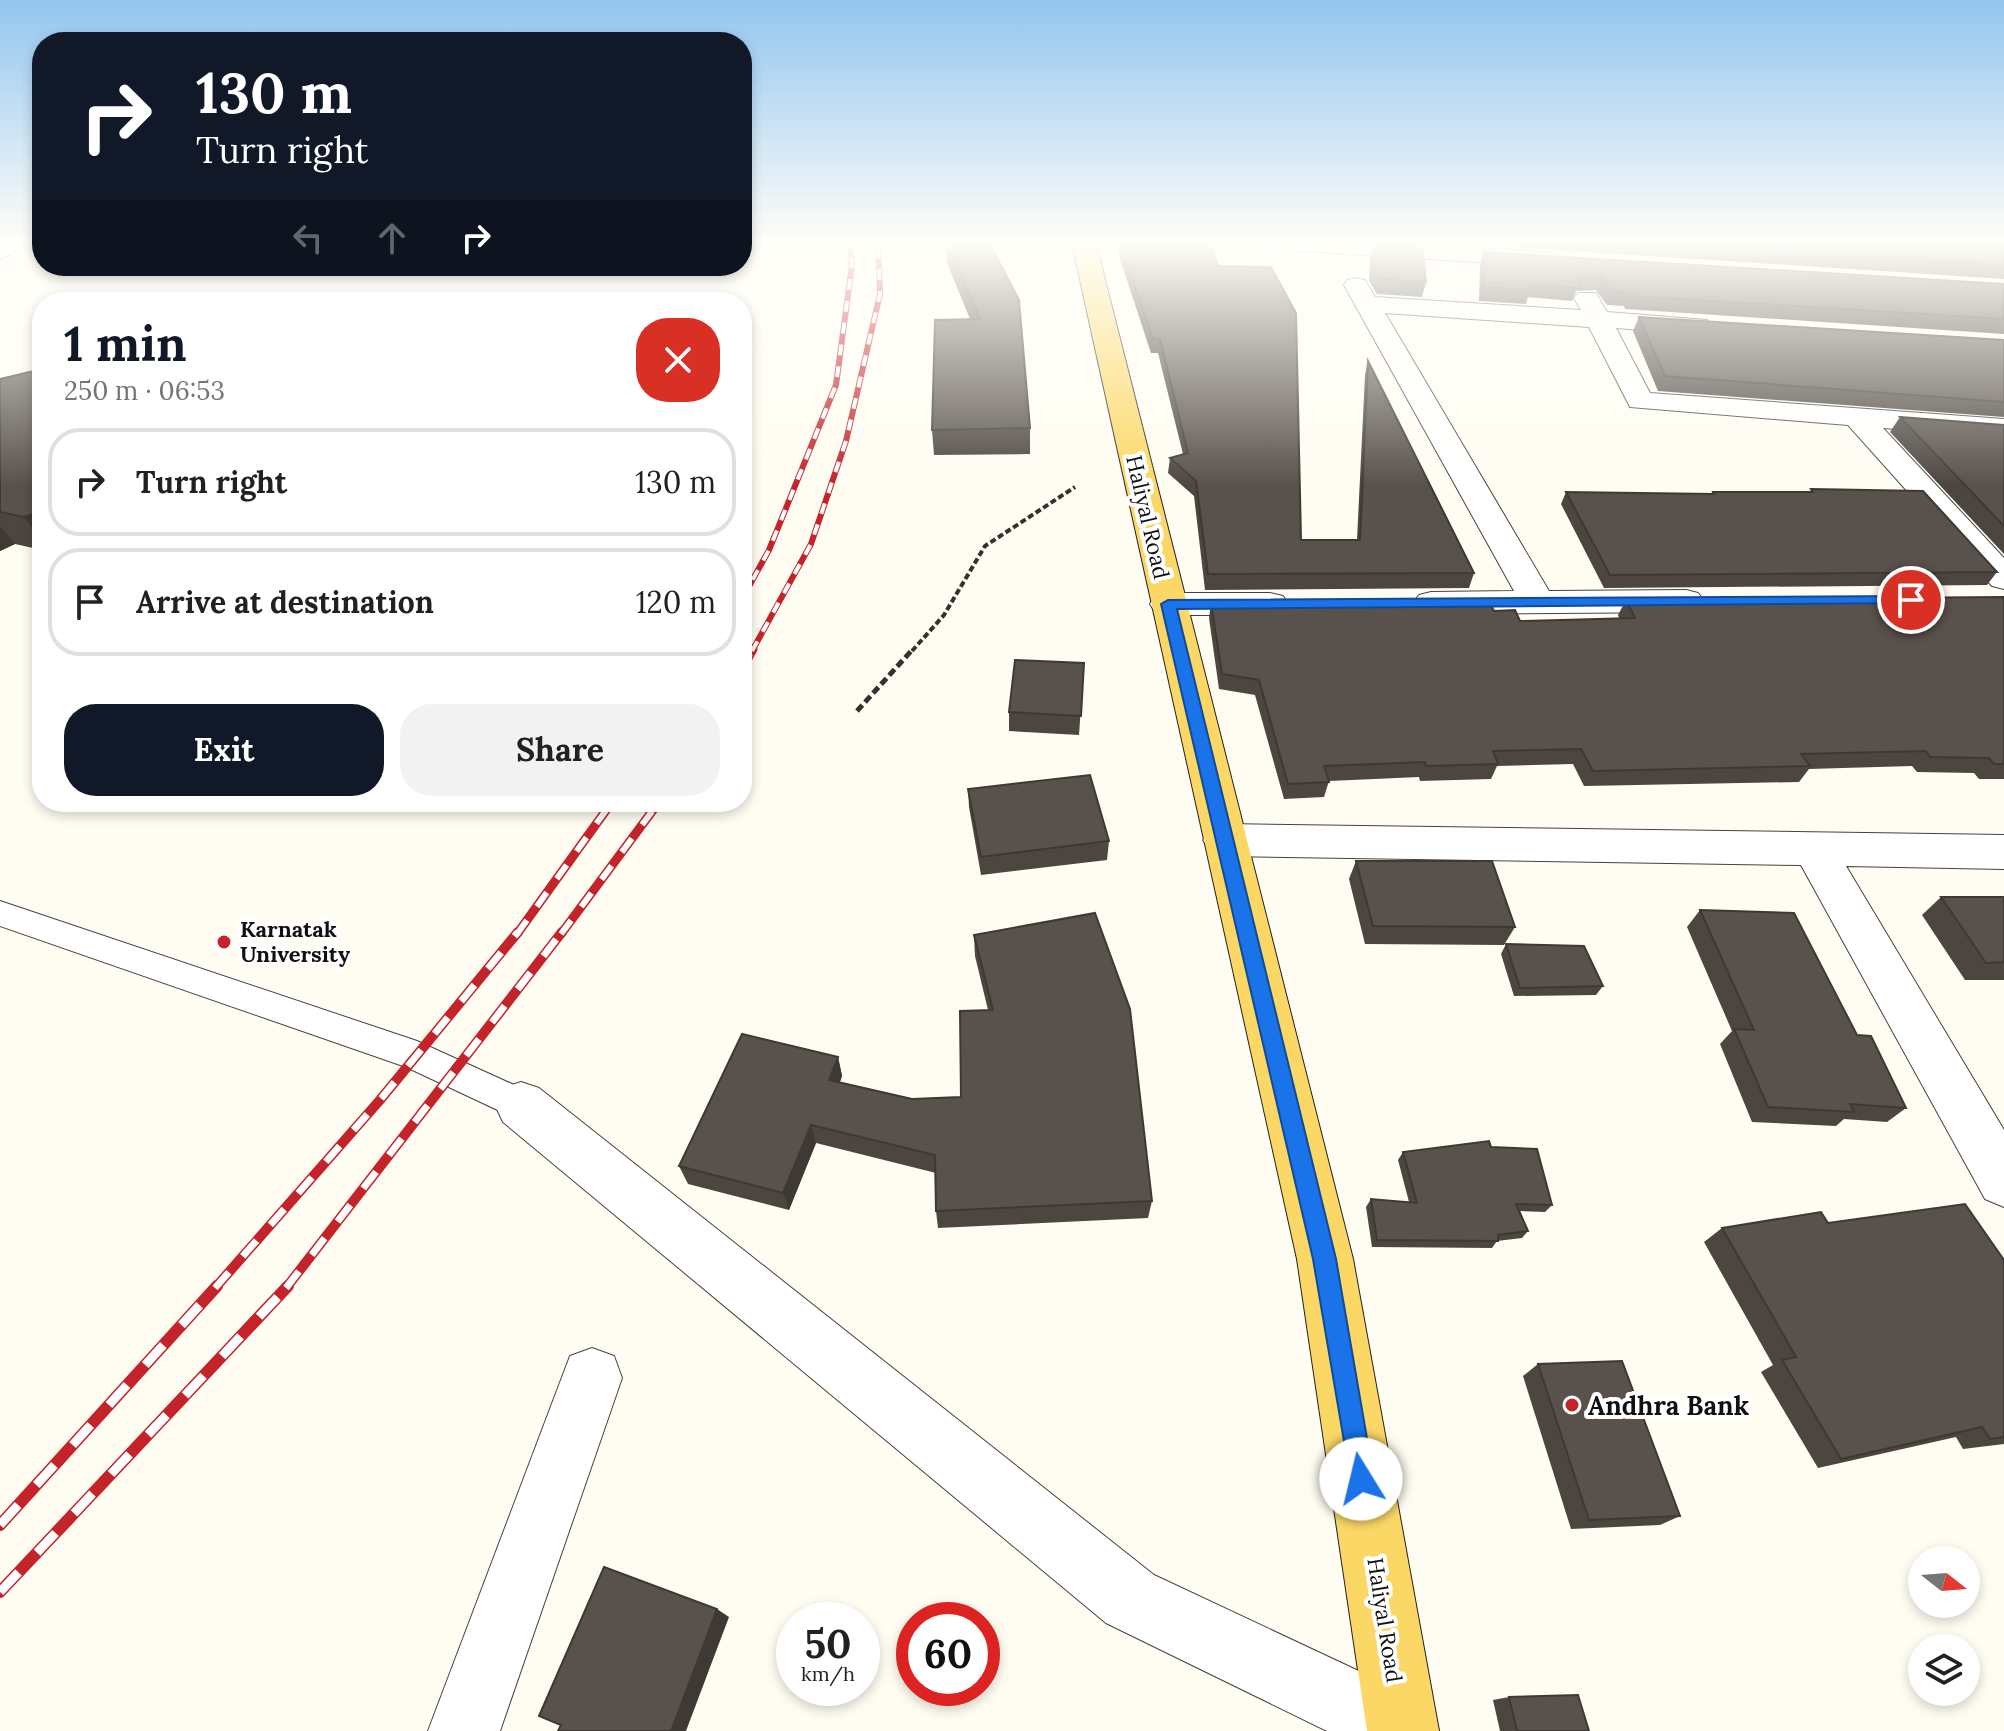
<!DOCTYPE html>
<html lang="en">
<head>
<meta charset="utf-8">
<style>
	body { margin:0; font-family:Lora,serif; background:#f2f2f2; color:#202124; height:100vh; display:flex; flex-direction:column; font-size:30px; white-space:nowrap }
	* { box-sizing:border-box; margin:0 }
	p { font-size:26px; color:#757577 }
	.icon { flex:none; width:44px; height:44px; fill:none; stroke:currentColor; stroke-width:2; stroke-linecap:round; stroke-linejoin:round }
	.map { position:relative; flex:1; overflow:hidden }
	.details { position:absolute; left:32px; top:292px; width:720px; height:520px; display:flex; flex-direction:column; background:#fff; border-radius:32px; box-shadow:0 4px 12px #0003 }
	.details>* { flex:none }
	.guide { position:absolute; left:32px; top:32px; width:720px; height:244px; border-radius:32px; box-shadow:0 4px 12px #0003; background:#111827; color:#fff; overflow:hidden }
	.needle { width:52px; rotate:107deg }
	.fabs { position:absolute; left:1908px; top:1546px; display:grid; gap:16px }
	.fabs a { display:grid; place-items:center; width:72px; height:72px; border-radius:50%; background:#fff; box-shadow:0 4px 12px #0003; font-size:40px }
	.speed { position:absolute; left:776px; top:1602px; display:flex; gap:16px; font-size:40px; font-weight:700; text-align:center }
	.speed>* { display:grid; place-content:center; width:104px; height:104px; border-radius:50%; background:#fff; box-shadow:0 4px 12px #0003; line-height:1 }
	.speed small { font-size:20px; font-weight:400 }
	.speed .limit { border:12px solid #d22; background:#fff; color:#111 }
	.pin { position:absolute; display:grid; place-items:center; width:68px; height:68px; color:#fff; margin:-34px; border:4px solid #fff; border-radius:50%; box-shadow:0 2px 8px #0007 }
	.me { position:absolute; width:88px; margin:-44px; rotate:351deg; stroke-linejoin:round; filter:drop-shadow(0 0 6px #0008) }
	.turn { display:flex; align-items:center; gap:28px; height:168px; padding:0 32px; font-size:36px }
	.turn .icon { width:104px; height:104px; stroke-width:2.5 }
	.turn b { display:block; font-size:56px; line-height:68px }
	.lanes { display:flex; align-items:center; height:76px; padding:0 32px; background:#0003; justify-content:center; gap:40px; direction:ltr }
	.lanes .off { opacity:.35 }
	.round { display:grid; place-items:center; flex:none; width:84px; height:84px; border-radius:32px; background:#f2f2f2 }
	.overview { display:flex; align-items:center; justify-content:space-between; height:136px; padding:0 32px }
	h1 { font-size:48px; font-weight:800; line-height:60px; color:#111827 }
	.primary-button { display:flex; gap:16px; margin-top:auto; padding:16px 32px }
	.primary-button a { flex:1; height:92px; border-radius:32px; background:#111827; color:#fff; font-size:32px; font-weight:800; line-height:92px; text-align:center }
	.primary-button a+a { background:#f2f2f2; color:#202124 }
	ul { padding:0; list-style:none }
	li { display:flex; align-items:center; gap:24px; height:108px; margin:0 16px 12px; padding:0 16px; border:4px solid #e0e0e0; border-radius:32px }
	li div { flex:1 }
	li b { display:block; font-size:30px }
	li em { font-style:normal }
	.map>svg:first-child { display:block }
	.lines { fill:none; stroke-linecap:round; stroke-linejoin:round }
	.lane-casing { stroke:#434343; stroke-width:2 }
	.street-casing { stroke:#434343; stroke-width:2 }
	.primary-casing { stroke:#212121; stroke-width:2 }
	.path-far1 { stroke:#323232; stroke-width:4; stroke-dasharray:6 3; stroke-linecap:butt }
	.path { stroke:#323232; stroke-width:5; stroke-dasharray:8 4; stroke-linecap:butt }
	.lane { fill:#fff; fill-rule:evenodd }
	.street { fill:#fff; fill-rule:evenodd }
	.primary { fill:#fbd866; fill-rule:evenodd }
	.rail-far3-casing { stroke:#c42329; stroke-width:6 }
	.rail-far2-casing { stroke:#c42329; stroke-width:9 }
	.rail-far1-casing { stroke:#c42329; stroke-width:10 }
	.rail-casing { stroke:#c42329; stroke-width:12 }
	.rail-far3 { stroke:#fff; stroke-width:4; stroke-dasharray:11; stroke-linecap:butt }
	.rail-far2 { stroke:#fff; stroke-width:6; stroke-dasharray:17; stroke-linecap:butt }
	.rail-far1 { stroke:#fff; stroke-width:7; stroke-dasharray:21; stroke-linecap:butt }
	.rail { stroke:#fff; stroke-width:9; stroke-dasharray:27; stroke-linecap:butt }
	.wall { fill:#4d4640 }
	.shaded-wall { fill:#3e3934 }
	.building { fill:#59514b; stroke:#3e3934; stroke-width:2 }
	.route { fill:#1a73e8; stroke:#114b97; stroke-width:2 }
	.poi-dot { fill:#c42329; stroke:#fff; stroke-width:3 }
	.labels { text-anchor:middle; dominant-baseline:central; stroke-width:8; stroke-linejoin:round; paint-order:stroke }
	.street-label { font-size:22px; fill:#101010; stroke:#fff }
	.poi-label { font-size:22px; font-weight:bold; fill:#101010; stroke:#fff; text-anchor:start }
	.near-poi-label { font-size:26px; font-weight:bold; fill:#101010; stroke:#fff; text-anchor:start }
</style>
</head>
<body>
<div class="map">
<svg width="2004" height="1731" viewBox="0 0 2004 1731">
	<rect width="100%" height="100%" fill="#fffdf2"/>
	<g class="lines">
		<!-- lane casing -->
		<g class="lane-casing">
			<g id="lane">
				<polygon points="7,244 28,244 0,259 0,248"/>
				<polygon points="0,901 417,1041 534,1094 539,1105 534,1116 521,1121 406,1067 0,926"/>
			</g>
		</g>
		<!-- street casing -->
		<g class="street-casing">
			<g id="street">
				<polygon points="1288,244 1416,244 1543,252 1551,254 1555,259 1551,264 1543,266 1300,251 1292,249"/>
				<polygon points="1356,278 1365,280 1375,297 1581,310 1574,298 1578,293 1596,293 1607,312 1707,320 1711,326 1707,332 1698,334 1616,328 1650,393 2004,419 2004,437 1883,428 2004,558 2004,589 1992,586 1848,425 1630,407 1589,327 1385,313 1549,591 1686,590 1698,593 1704,601 1698,609 1686,612 1431,614 1419,611 1413,603 1419,595 1431,592 1514,591 1344,285 1347,280"/>
				<polygon points="1168,593 1270,593 1283,596 1288,604 1283,612 1270,615 1168,615 1155,612 1150,604 1155,596"/>
				<polygon points="1225,824 2004,835 2004,869 1846,866 2004,1130 2004,1207 1985,1199 1801,865 1225,856 1210,851 1203,840 1210,829"/>
				<polygon points="521,1082 539,1088 1154,1575 1429,1704 1439,1731 1327,1731 1106,1623 503,1122 495,1105 503,1088"/>
				<polygon points="592,1348 614,1356 622,1378 500,1731 428,1731 570,1356"/>
			</g>
		</g>
		<!-- primary casing -->
		<g class="primary-casing">
			<polygon id="primary" points="1072,244 1096,244 1353,1259 1439,1731 1367,1731 1297,1259"/>
		</g>
		<!-- path-far1 -->
		<polyline class="path-far1" points="912,651 944,615 985,546 1075,487"/>
		<!-- path -->
		<polyline class="path" points="857,711 913,649"/>
		<!-- lane -->
		<use href="#lane" class="lane"/>
		<!-- street -->
		<use href="#street" class="street"/>
		<!-- primary -->
		<use href="#primary" class="primary"/>
		<!-- rail-far3 casing -->
		<g class="rail-far3-casing">
			<g id="rail-far3">
				<polyline points="742,599 769,550 836,385 852,265 850,244"/>
				<polyline points="752,651 811,544 846,441 880,294 878,244"/>
			</g>
		</g>
		<!-- rail-far2 casing -->
		<g class="rail-far2-casing">
			<g id="rail-far2">
				<polyline points="742,669 753,649"/>
				<polyline points="517,934 612,802"/>
				<polyline points="561,934 659,802"/>
			</g>
		</g>
		<!-- rail-far1 casing -->
		<g class="rail-far1-casing">
			<g id="rail-far1">
				<polyline points="215,1288 380,1100 518,932"/>
				<polyline points="286,1288 562,932"/>
			</g>
		</g>
		<!-- rail casing -->
		<g class="rail-casing">
			<g id="rail">
				<polyline points="0,1525 217,1286"/>
				<polyline points="0,1592 288,1286"/>
			</g>
		</g>
		<!-- rail-far3 -->
		<use href="#rail-far3" class="rail-far3"/>
		<!-- rail-far2 -->
		<use href="#rail-far2" class="rail-far2"/>
		<!-- rail-far1 -->
		<use href="#rail-far1" class="rail-far1"/>
		<!-- rail -->
		<use href="#rail" class="rail"/>
	</g>
	<!-- wall -->
	<g class="wall">
		<polygon points="946,244 990,244 1030,428 1030,454 934,455 932,430 970,319 947,263"/>
		<polygon points="1120,244 1301,540 1357,540 1365,375 1368,361 1474,573 1469,588 1205,590 1194,496 1168,473 1170,458 1183,454 1158,353 1151,353 1119,256"/>
		<polygon points="1374,244 1426,282 1422,297 1377,294 1369,281 1370,258"/>
		<polygon points="1481,244 2004,244 2004,279 1481,245"/>
		<polygon points="1484,252 2004,284 2004,334 1625,309 1624,306 1607,305 1596,290 1576,291 1572,301 1528,297 1526,304 1479,301 1480,265"/>
		<polygon points="1639,317 2004,340 2004,417 1658,391 1633,331"/>
		<polygon points="42,369 42,550 15,544 0,551 0,379"/>
		<polygon points="1900,417 2004,425 2004,554 1890,432"/>
		<polygon points="1811,489 1997,572 1987,585 1604,588 1561,504 1566,492 1712,494 1713,492 1810,492"/>
		<polygon points="2004,597 2004,779 1979,779 1974,773 1917,772 1912,766 1809,769 1799,782 1584,786 1573,764 1497,766 1491,779 1420,781 1419,777 1329,781 1324,797 1284,799 1255,695 1219,689 1209,618 1211,603 1494,611 1520,621 1619,618 1618,615 1626,600"/>
		<polygon points="1084,663 1079,735 1009,731 1009,712"/>
		<polygon points="968,789 1109,841 1107,860 981,875 969,807"/>
		<polygon points="1356,861 1515,927 1504,945 1365,944 1349,879"/>
		<polygon points="1941,897 2004,897 2004,980 1965,980 1922,915"/>
		<polygon points="1700,910 1857,1035 1906,1108 1887,1122 1844,1119 1836,1126 1752,1122 1720,1044 1732,1031 1687,927"/>
		<polygon points="974,935 1152,1201 1148,1218 938,1228 936,1211 936,1173 816,1143 789,1210 688,1184 679,1166 838,1057 842,1076 840,1082 912,1099 961,1097 988,1010 975,956"/>
		<polygon points="1506,944 1603,986 1596,995 1514,996 1501,954"/>
		<polygon points="1491,1147 1552,1205 1545,1212 1520,1211 1528,1231 1522,1238 1497,1241 1492,1248 1372,1247 1366,1207 1371,1199 1409,1202 1398,1160 1403,1152"/>
		<polygon points="1828,1223 2004,1260 2004,1444 1963,1449 1956,1437 1818,1468 1761,1372 1773,1365 1704,1242 1722,1228"/>
		<polygon points="1538,1364 1680,1516 1660,1525 1571,1529 1523,1376"/>
		<polygon points="1509,1697 1589,1731 1500,1731 1493,1700"/>
	</g>
	<!-- shaded-wall -->
	<g class="shaded-wall">
		<polygon points="42,511 42,540 24,517"/>
		<polygon points="0,526 15,544 0,551"/>
		<polygon points="838,1057 842,1076 833,1099 829,1080"/>
		<polygon points="811,1125 816,1143 789,1210 783,1193"/>
		<polygon points="717,1609 729,1617 686,1731 671,1731"/>
	</g>
	<!-- building -->
	<g class="building">
		<polygon points="948,244 990,244 1019,300 1030,428 932,430 935,320 980,319"/>
		<polygon points="1120,244 1210,244 1218,266 1271,267 1296,313 1301,540 1360,540 1368,361 1474,573 1208,574 1196,481 1170,458 1188,453 1160,339 1153,339"/>
		<polygon points="1374,244 1422,247 1426,282 1380,279 1373,266"/>
		<polygon points="1674,244 2004,244 2004,265"/>
		<polygon points="1484,252 2004,284 2004,319 1630,296 1630,293 1612,291 1601,277 1581,278 1578,288 1530,284 1531,290 1483,287"/>
		<polygon points="1639,317 2004,340 2004,402 1665,376"/>
		<polygon points="42,369 42,511 24,517 0,512 0,379"/>
		<polygon points="1900,417 2004,425 2004,526"/>
		<polygon points="1811,489 1923,491 1997,572 1610,575 1566,492 1714,494 1713,492 1813,492"/>
		<polygon points="2004,597 2004,764 1994,764 1989,758 1930,757 1926,751 1801,754 1810,766 1593,771 1581,749 1493,751 1498,764 1426,766 1425,762 1324,766 1329,782 1288,784 1259,680 1222,674 1211,603 1489,601 1494,611 1515,610 1520,621 1635,618 1626,600"/>
		<polygon points="1015,660 1084,663 1081,716 1009,712"/>
		<polygon points="1090,775 1109,841 981,857 968,789"/>
		<polygon points="1356,861 1492,861 1515,927 1373,926"/>
		<polygon points="1941,897 2004,897 2004,962 1986,963"/>
		<polygon points="1700,910 1794,913 1857,1035 1871,1036 1906,1108 1850,1104 1854,1112 1768,1107 1734,1029 1754,1030"/>
		<polygon points="1095,913 1130,1009 1152,1201 936,1211 935,1155 811,1125 783,1193 679,1166 742,1034 838,1057 829,1080 912,1099 961,1097 960,1011 993,1010 974,935"/>
		<polygon points="1506,944 1584,946 1603,986 1520,988"/>
		<polygon points="1489,1141 1491,1147 1537,1149 1552,1205 1516,1204 1528,1231 1498,1235 1498,1241 1377,1240 1371,1199 1417,1203 1403,1152"/>
		<polygon points="1965,1204 2004,1260 2004,1437 1990,1439 1982,1427 1841,1459 1782,1360 1796,1357 1722,1228 1821,1212 1828,1223"/>
		<polygon points="1622,1361 1680,1516 1589,1520 1538,1364"/>
		<polygon points="604,1567 717,1609 671,1731 558,1731 561,1725 539,1716"/>
		<polygon points="1578,1695 1589,1731 1517,1731 1509,1697"/>
	</g>
	<!-- sky -->
	<linearGradient id="sky" x2="0" y2="1"><stop stop-color="#93c5ee"/><stop offset="0.5" stop-color="#fffef9"/><stop offset="1" stop-color="#fffef9" stop-opacity="0"/></linearGradient>
	<rect width="2004" height="486" fill="url(#sky)"/>
	<!-- route -->
	<polygon class="route" points="1911,596 1916,597 1916,603 1177,609 1336,1259 1374,1479 1371,1488 1361,1492 1352,1488 1313,1259 1161,604 1168,600"/>
	<!-- markers -->
	<g class="poi-dot">
		<circle cx="224" cy="942" r="8"/>
		<circle cx="1572" cy="1405" r="8"/>
	</g>
	<g class="labels">
		<!-- street labels -->
		<g class="street-label">
			<text transform="translate(1148 517) rotate(77)">Haliyal Road</text>
			<text transform="translate(1385 1620) rotate(81)">Haliyal Road</text>
		</g>
		<!-- poi labels -->
		<g class="poi-label">
			<text x="240" y="929">Karnatak<tspan x="240" dy="25">University</tspan></text>
		</g>
		<!-- near-poi labels -->
		<g class="near-poi-label">
			<text x="1588" y="1405">Andhra Bank</text>
		</g>
	</g>
</svg>
<div class="fabs">
<a><svg class="needle" viewBox="-14 -14 28 28"><path d="M0-13l5 13h-10z" fill="#e53935"/><path d="M0 13l5-13h-10z" fill="#757577"/></svg></a>
<a><svg class="icon" aria-label="layers" viewBox="0 0 24 24"><path d="M12 4l9 5-9 5-9-5zM3 14l9 5 9-5"/></svg></a>
</div>
<div class="speed"><div>50<small>km/h</small></div><div class="limit">60</div></div>
<div class="pin" style="left:1911px;top:600px;background:#d93025"><svg class="icon" aria-label="arrive" viewBox="0 0 24 24"><path d="M6 21V4h12l-3 4 3 4H6"/></svg></div>
<svg class="me" style="left:1361px;top:1479px" viewBox="-20 -20 40 40"><circle r="19" fill="#fff"/><path d="M0-13L10 11 0 6-10 11z" fill="#1a73e8"/></svg>
<div class="guide">
<div class="turn"><svg class="icon" aria-label="right" viewBox="0 0 24 24"><path d="M7 20v-9h11M14 6l5 5-5 5"/></svg><div><b>130 m</b>Turn right</div></div>
<div class="lanes"><svg class="icon off" aria-label="left" viewBox="0 0 24 24"><path d="M17 20v-9H6M10 6l-5 5 5 5"/></svg><svg class="icon off" aria-label="ahead" viewBox="0 0 24 24"><path d="M12 20V5M6 11l6-6 6 6"/></svg><svg class="icon" aria-label="right" viewBox="0 0 24 24"><path d="M7 20v-9h11M14 6l5 5-5 5"/></svg></div>
</div>
<section class="details">
<div class="overview"><div><h1>1 min</h1><p>250 m · 06:53</p></div><a class="round" style="background:#d93025;color:#fff"><svg class="icon" aria-label="close" viewBox="0 0 24 24"><path d="M6 6l12 12M18 6L6 18"/></svg></a></div>
<ul>
<li><svg class="icon" aria-label="right" viewBox="0 0 24 24"><path d="M7 20v-9h11M14 6l5 5-5 5"/></svg><div><b>Turn right</b></div><em>130 m</em></li>
<li><svg class="icon" aria-label="arrive" viewBox="0 0 24 24"><path d="M6 21V4h12l-3 4 3 4H6"/></svg><div><b>Arrive at destination</b></div><em>120 m</em></li>
</ul>
<div class="primary-button"><a>Exit</a><a>Share</a></div>
</section>
</div>
</body>
</html>
